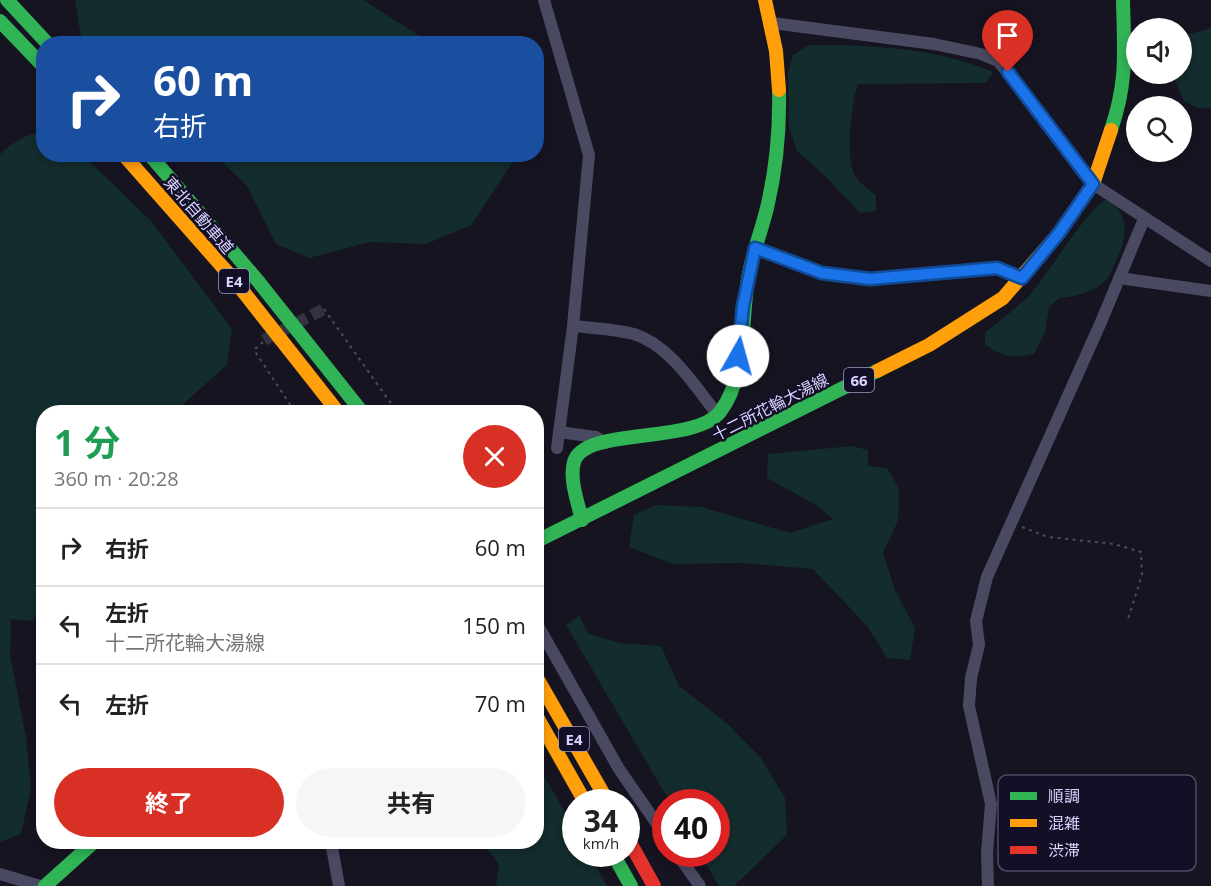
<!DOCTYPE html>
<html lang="ja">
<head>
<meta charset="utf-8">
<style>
	body { margin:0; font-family:"Open Sans","Noto Sans JP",sans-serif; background:#f6f6f6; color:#222; height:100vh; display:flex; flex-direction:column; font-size:22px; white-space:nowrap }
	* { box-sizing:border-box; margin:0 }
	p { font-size:20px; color:#767676 }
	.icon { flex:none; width:33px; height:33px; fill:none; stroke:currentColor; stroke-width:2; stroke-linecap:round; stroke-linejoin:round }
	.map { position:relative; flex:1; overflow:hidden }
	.sheet { position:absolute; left:36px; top:405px; width:508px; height:444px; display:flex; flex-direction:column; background:#fff; border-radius:24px; box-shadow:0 3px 9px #0003 }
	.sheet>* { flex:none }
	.banner { position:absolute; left:36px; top:36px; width:508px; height:126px; border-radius:24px; box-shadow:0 3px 9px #0003; background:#1a4fa0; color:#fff; overflow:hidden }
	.buttons { position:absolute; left:1126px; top:18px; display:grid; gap:12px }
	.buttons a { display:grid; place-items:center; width:66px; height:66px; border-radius:50%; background:#fff; box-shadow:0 3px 9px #0003; font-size:30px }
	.speed { position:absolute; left:562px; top:789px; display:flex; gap:12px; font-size:30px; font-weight:700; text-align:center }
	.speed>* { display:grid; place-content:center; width:78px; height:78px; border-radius:50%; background:#fff; box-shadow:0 3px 9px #0003; line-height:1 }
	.speed small { font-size:15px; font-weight:400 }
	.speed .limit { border:9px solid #d22; background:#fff; color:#111 }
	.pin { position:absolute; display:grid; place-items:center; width:51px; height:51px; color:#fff; margin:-62px -26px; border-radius:50% 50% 50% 0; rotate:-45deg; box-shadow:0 0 6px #0007 }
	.pin .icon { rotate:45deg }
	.me { position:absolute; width:66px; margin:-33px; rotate:7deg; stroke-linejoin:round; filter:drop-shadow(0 0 4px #0008) }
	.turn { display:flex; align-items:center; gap:21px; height:126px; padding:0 18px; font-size:27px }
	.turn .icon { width:78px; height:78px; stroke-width:2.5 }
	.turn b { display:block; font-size:42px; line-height:51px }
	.round { display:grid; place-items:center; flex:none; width:63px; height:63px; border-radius:32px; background:#f6f6f6 }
	.overview { display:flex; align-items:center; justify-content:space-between; height:102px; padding:0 18px }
	h1 { font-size:36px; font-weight:700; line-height:45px; color:#1e9e55 }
	.primary-button { display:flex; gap:12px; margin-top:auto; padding:12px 18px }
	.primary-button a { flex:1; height:69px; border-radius:36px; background:#d93025; color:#fff; font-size:24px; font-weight:700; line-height:69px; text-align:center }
	.primary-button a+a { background:#f6f6f6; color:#222 }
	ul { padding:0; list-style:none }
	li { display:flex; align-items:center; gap:18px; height:78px; padding:0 18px; border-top:2px solid #e0e0e0 }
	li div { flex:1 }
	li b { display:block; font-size:22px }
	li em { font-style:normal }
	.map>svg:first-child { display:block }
	.green { fill:#132c2d }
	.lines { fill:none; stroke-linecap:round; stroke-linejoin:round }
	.street-tunnel { stroke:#333142; stroke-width:12; stroke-dasharray:12 6; stroke-linecap:butt }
	.path { stroke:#44505f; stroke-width:2; stroke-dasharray:3 4.5; stroke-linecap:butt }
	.street { stroke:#4a4962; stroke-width:12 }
	.fast { stroke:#30b455; stroke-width:14 }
	.slow { stroke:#ff9f0a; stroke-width:14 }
	.jam { stroke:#e5322d; stroke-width:14 }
	.route-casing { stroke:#114b97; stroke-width:15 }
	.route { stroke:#1a73e8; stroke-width:10 }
	.labels { text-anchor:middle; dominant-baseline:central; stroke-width:5; stroke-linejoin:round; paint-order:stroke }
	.shield { fill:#130f26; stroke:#9e99be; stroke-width:1.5 }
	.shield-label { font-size:15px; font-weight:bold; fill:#d9d4ff }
	.street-label { font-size:16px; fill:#d9d4ff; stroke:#130f26 }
	.key { fill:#130f26; stroke:#4e4a67; stroke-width:1.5 }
	.key-label { font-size:16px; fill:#d9d4ff }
</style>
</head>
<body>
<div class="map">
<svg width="1211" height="886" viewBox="0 0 1211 886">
	<rect width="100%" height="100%" fill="#161421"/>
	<!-- green -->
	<g class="green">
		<polygon points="75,0 363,0 431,43 82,43"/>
		<polygon points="1211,28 1211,108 1198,108 1184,101 1172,74 1182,74 1182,33 1186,35"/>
		<path d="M809,45C872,45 934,47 993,72L986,83L858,84C851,104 845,157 855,176C859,183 870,190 876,195V211L860,213L823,174L797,151L789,127L788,73L793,55Z"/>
		<path d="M43,132L44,154L83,155L151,221L232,329L227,365L174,412H44V526L41,528L37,546L43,569V608L32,621L11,619L10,654L26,738L31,787L21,834L0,842V154C13,143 26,133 43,132Z"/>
		<polygon points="518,154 471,225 426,244 370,242 309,258 276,244 247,186 215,155"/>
		<path d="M1105,200C1133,212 1126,241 1115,264C1112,269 1110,276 1106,280C1095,292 1074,297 1059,298L1049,307L1045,332L1034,354C1013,359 1001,357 985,344V333C1001,319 1020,306 1034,290C1049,271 1089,208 1105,200Z"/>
		<polygon points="852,446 868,450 868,466 887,468 899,488 898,521 883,553 895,590 915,628 910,660 887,658 868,627 813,569 743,563 673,564 629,547 634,515 656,505 702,507 790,533 833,519 816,505 767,478 768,454"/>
		<polygon points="579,616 589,634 620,643 661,646 679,686 728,724 761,758 785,798 787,835 734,886 719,886 700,854 717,854 717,802 670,802 566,625"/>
		<polygon points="537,764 576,831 576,854 589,854 607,886 496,886 499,864 481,842 537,842"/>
	</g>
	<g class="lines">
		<!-- street-tunnel -->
		<polyline class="street-tunnel" points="264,340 324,309"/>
		<!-- path -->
		<g class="path">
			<polyline points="324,309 397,412"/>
			<polyline points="263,342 254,350 295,412"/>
			<polyline points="1022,527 1048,537 1114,544 1141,552 1142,575 1128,619"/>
		</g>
		<!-- street -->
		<g class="street">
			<polyline points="544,0 589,155 573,326 557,448"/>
			<polyline points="772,23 934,44 981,54 998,61 1017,83 1093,184 1211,261"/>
			<polyline points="755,248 822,273 870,279 997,269 1022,278"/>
			<polyline points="1119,278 1211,291"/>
			<path d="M573,326C593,328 614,329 634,334C670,345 696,388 718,415"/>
			<polyline points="559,432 596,437 605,443"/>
			<polyline points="537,624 619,769 666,837"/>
			<polyline points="331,842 339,886"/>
			<polyline points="677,854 700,886"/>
			<polyline points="0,874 40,886"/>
			<polyline points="988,886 987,853 991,804 969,706 971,678 979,645 976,621 987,577 1101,322 1144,219"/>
		</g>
		<!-- fast -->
		<g class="fast">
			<polyline points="7,0 48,44"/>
			<polyline points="0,21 44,67"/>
			<path d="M1111,130C1128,80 1124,51 1123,0"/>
			<polyline points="149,154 258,281 362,412"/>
			<path d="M582,520C578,503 569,479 574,462C584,426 694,445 720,412C747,377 741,320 748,279C752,255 761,232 767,208C776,170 780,130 779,90"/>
			<polyline points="537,541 877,371"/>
			<polyline points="613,854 631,886"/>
			<polyline points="45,886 94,842"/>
		</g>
		<!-- slow -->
		<g class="slow">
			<polyline points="765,0 776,51 779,90"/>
			<polyline points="123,154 234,280 338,412"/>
			<polyline points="877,371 929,345 1003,298 1059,233 1093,184 1111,130"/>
			<polyline points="537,678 608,802"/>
			<polyline points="537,717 585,802"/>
		</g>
		<!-- jam -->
		<polyline class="jam" points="627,837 654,886"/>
	</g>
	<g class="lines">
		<!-- route casing -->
		<g class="route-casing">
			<polyline id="route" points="738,356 743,306 755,248 822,273 870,279 997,268 1022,278 1059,233 1093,184 1008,72"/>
		</g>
		<!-- route -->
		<use href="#route" class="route"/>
	</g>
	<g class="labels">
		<!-- shield labels -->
		<g class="shield">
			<rect x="219" y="269" width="30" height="24" rx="4.5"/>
			<rect x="844" y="368" width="30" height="24" rx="4.5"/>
			<rect x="559" y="727" width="30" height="24" rx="4.5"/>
		</g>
		<g class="shield-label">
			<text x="234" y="281">E4</text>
			<text x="859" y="380">66</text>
			<text x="574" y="739">E4</text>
		</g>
		<!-- street labels -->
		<g class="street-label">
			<text transform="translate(199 215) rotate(49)">東北自動車道</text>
			<text transform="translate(770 407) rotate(-27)">十二所花輪大湯線</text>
		</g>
	</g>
	<!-- legend -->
	<rect x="998" y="775" width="198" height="96" rx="9" class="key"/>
	<rect x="1010" y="792" width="27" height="8" fill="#30b455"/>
	<rect x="1010" y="819" width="27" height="8" fill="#ff9f0a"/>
	<rect x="1010" y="846" width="27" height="8" fill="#e5322d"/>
	<g class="key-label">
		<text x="1048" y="802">順調</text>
		<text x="1048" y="829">混雑</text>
		<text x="1048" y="856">渋滞</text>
	</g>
</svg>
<div class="buttons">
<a><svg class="icon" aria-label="sound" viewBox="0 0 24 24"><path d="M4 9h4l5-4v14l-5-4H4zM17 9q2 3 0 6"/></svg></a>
<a><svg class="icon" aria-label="search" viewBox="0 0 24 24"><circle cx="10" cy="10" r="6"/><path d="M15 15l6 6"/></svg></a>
</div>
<div class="speed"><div>34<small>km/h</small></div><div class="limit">40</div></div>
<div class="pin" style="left:1008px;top:72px;background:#d93025"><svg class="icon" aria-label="arrive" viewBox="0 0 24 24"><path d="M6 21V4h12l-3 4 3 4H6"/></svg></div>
<svg class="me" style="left:738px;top:356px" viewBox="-20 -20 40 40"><circle r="19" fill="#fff"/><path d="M0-13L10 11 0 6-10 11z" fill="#1a73e8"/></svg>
<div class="banner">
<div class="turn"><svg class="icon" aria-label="right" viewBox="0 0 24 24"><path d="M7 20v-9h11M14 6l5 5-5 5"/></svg><div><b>60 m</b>右折</div></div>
</div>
<section class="sheet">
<div class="overview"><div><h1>1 分</h1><p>360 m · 20:28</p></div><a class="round" style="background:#d93025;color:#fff"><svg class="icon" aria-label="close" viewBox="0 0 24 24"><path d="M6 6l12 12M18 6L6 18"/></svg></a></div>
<ul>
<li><svg class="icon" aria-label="right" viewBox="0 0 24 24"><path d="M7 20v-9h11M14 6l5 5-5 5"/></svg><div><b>右折</b></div><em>60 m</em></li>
<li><svg class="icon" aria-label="left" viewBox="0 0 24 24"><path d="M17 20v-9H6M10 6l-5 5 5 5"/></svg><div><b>左折</b><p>十二所花輪大湯線</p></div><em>150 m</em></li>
<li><svg class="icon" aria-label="left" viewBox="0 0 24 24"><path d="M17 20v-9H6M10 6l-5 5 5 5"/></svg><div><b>左折</b></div><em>70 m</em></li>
</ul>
<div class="primary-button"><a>終了</a><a>共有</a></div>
</section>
</div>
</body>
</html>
